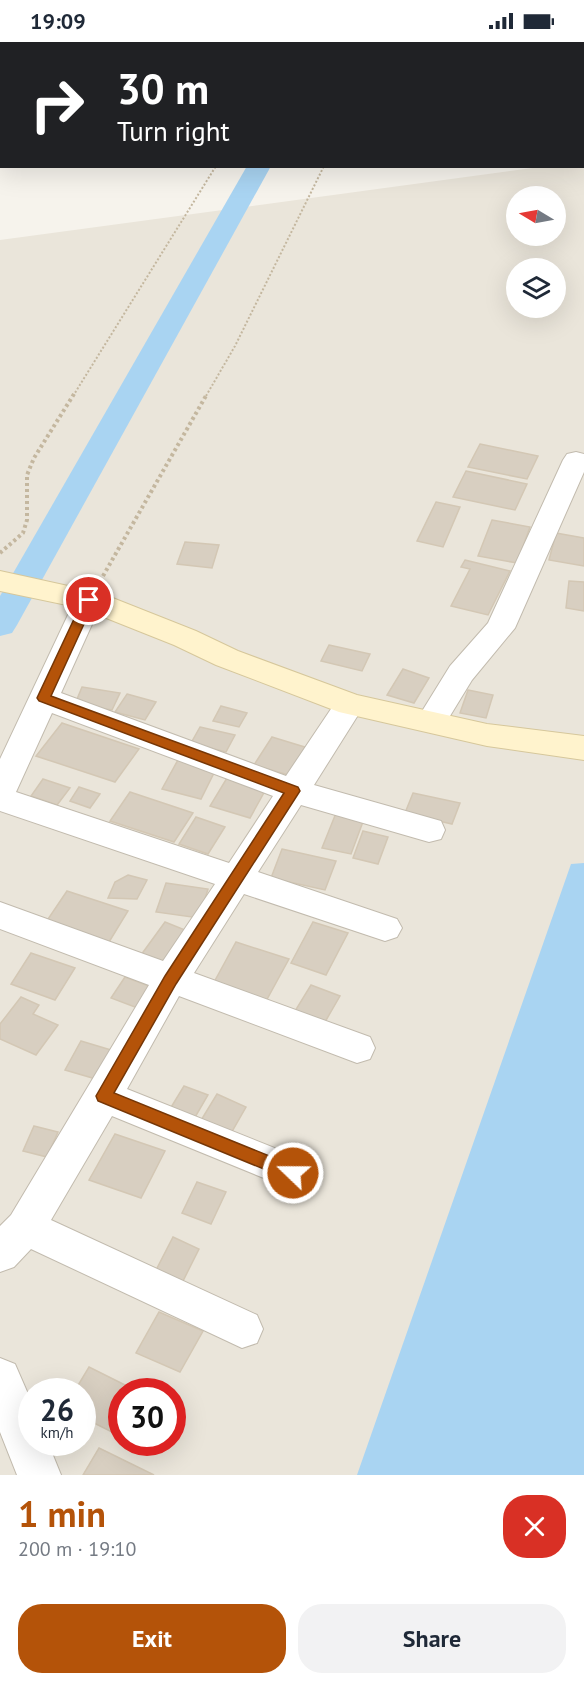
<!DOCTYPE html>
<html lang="en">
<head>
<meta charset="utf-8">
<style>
	body { margin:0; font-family:"PT Sans",sans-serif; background:#f2f2f3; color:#1f2937; height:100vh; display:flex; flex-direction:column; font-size:22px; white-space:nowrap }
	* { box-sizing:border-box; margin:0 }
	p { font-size:20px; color:#747a83 }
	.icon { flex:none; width:33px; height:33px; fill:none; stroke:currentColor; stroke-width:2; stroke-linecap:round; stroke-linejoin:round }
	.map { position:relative; height:1433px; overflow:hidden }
	.side { display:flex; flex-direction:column; background:#fff; flex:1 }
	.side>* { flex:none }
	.hud { position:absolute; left:0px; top:0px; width:585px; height:126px; box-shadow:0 6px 24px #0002; background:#202124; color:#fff; overflow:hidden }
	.needle { width:39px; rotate:280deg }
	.tools { position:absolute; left:506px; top:144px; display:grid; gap:12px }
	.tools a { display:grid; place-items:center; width:60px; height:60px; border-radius:50%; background:#fff; box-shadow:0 6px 24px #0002; font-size:30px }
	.speed { position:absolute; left:18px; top:1336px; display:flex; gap:12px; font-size:30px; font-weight:700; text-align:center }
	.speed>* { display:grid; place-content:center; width:78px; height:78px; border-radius:50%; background:#fff; box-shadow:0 6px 24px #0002; line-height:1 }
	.speed small { font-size:15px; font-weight:400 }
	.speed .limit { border:9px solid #d22; background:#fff; color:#111 }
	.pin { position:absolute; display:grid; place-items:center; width:51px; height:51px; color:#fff; margin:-26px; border:3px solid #fff; border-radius:50%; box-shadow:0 2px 6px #0007 }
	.me { position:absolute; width:66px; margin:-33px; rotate:292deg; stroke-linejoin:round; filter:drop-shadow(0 0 4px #0008) }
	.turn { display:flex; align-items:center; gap:21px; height:126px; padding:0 18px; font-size:27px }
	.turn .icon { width:78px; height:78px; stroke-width:2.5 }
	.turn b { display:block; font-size:42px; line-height:51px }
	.round { display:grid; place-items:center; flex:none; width:63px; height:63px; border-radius:24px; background:#f2f2f3 }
	.headline { display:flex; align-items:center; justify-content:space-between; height:102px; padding:0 18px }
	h1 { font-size:36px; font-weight:800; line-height:45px; color:#b45309 }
	.cta { display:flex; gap:12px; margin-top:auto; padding:12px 18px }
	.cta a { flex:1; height:69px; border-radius:24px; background:#b45309; color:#fff; font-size:24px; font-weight:800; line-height:69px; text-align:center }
	.cta a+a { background:#f2f2f3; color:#1f2937 }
	.status { display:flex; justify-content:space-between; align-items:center; height:42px; padding:0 30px; background:#fff; direction:ltr }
	.status svg { height:16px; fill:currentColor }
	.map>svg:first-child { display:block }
	.residential { fill:#eae5da; fill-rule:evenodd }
	.water { fill:#a9d4f2 }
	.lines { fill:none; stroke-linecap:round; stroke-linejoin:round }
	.canal { fill:#a9d4f2; fill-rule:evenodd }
	.building { fill:#d8cfc1; stroke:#d3c7b4; stroke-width:1.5 }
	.minor-casing { stroke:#c2bbae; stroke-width:2 }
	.secondary-casing { stroke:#d6c79b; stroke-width:2 }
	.path-far1 { stroke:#c4b79f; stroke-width:2; stroke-dasharray:2 2; stroke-linecap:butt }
	.path { stroke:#c4b79f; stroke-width:4; stroke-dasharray:3 3; stroke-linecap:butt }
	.minor { fill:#fff; fill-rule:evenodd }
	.secondary { fill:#fff3cd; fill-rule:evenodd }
	.route { fill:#b45309; stroke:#753606; stroke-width:1.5 }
</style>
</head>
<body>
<div class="status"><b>19:09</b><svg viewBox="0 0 49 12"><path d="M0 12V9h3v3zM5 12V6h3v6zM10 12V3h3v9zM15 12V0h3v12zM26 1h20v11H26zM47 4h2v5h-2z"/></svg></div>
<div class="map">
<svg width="584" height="1433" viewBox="0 0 584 1433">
	<rect width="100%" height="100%" fill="#f6f3ec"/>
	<!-- residential -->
	<path class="residential" d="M584,119V1433H0V198L540,125L584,124ZM516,154H555V194H516ZM516,226H555V266H516ZM32,1350H82V1401H32ZM122,1350H172V1401H122Z"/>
	<!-- water -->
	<polygon class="water" points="584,821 584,1433 357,1433 571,822"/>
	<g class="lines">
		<!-- canal -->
		<g class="canal">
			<polygon points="318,0 340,0 317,2"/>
			<polygon points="247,124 271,124 17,583 12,591 0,594 0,554"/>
		</g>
	</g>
	<!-- building -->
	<g class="building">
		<polygon points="480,402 538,414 527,437 468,425"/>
		<polygon points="466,429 527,442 515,468 453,455"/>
		<polygon points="436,460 460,465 443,505 417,499"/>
		<polygon points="492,478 530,485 517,521 478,514"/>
		<polygon points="556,491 584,496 584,524 549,518"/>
		<polygon points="185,500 219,503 212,526 177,522"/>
		<polygon points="465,518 510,529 488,573 451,564 470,527 461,525"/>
		<polygon points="569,539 584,540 584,569 566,566"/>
		<polygon points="329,603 370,612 362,629 321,619"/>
		<polygon points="403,627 429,636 414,661 387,653"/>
		<polygon points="82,645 120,651 112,668 75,662"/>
		<polygon points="468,648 493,653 486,676 460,671"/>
		<polygon points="127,652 156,660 145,678 115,670"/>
		<polygon points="221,664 247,671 239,685 213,679"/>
		<polygon points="62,681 139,707 115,740 36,714"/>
		<polygon points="200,685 235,693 226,710 191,701"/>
		<polygon points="272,695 308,706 292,734 254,723"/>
		<polygon points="179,716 217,725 201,757 162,747"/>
		<polygon points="227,736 266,747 250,776 210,764"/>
		<polygon points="43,737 70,746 57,763 31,754"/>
		<polygon points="79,745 100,752 90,766 70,759"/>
		<polygon points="130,750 193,771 174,800 110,779"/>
		<polygon points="413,751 460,761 452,782 405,771"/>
		<polygon points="336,771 364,777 351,812 322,806"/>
		<polygon points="196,775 225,785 208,812 179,802"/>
		<polygon points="363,789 388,795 378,822 353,816"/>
		<polygon points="282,807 336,819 325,848 271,836"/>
		<polygon points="128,833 147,838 137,857 108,856 115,840"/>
		<polygon points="166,841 208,847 199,876 156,870"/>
		<polygon points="67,849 128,869 109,900 46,880"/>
		<polygon points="165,880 195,892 171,925 141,913"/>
		<polygon points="313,880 348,891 326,933 291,921"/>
		<polygon points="236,900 289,917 266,959 213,942"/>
		<polygon points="31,911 75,926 55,958 11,942"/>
		<polygon points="125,935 157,947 143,968 111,956"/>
		<polygon points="311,943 340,954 325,980 295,969"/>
		<polygon points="21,955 39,963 33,972 58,983 36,1013 0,997 0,982"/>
		<polygon points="81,999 111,1008 96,1037 65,1028"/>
		<polygon points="184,1044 208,1053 194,1077 170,1067"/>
		<polygon points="217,1052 246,1065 230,1093 200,1080"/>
		<polygon points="34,1084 58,1090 47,1115 23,1109"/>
		<polygon points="115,1092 165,1109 141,1156 89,1138"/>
		<polygon points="197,1140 226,1150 211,1182 182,1171"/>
		<polygon points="173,1195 199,1207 181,1243 154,1232"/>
		<polygon points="159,1270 203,1289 180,1330 136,1311"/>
		<polygon points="89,1325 139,1350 122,1350 122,1395 82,1375 82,1350 74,1350"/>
		<polygon points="99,1406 154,1433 83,1433"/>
	</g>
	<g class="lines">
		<!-- minor casing -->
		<g class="minor-casing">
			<g id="minor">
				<polygon points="576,410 584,412 584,430 515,586 472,638 442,687 431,690 420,687 416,679 450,624 488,581 563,418 567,412"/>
				<path d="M89,549L99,551L103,558L61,651L286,734L339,655L350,652L361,655L365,662L314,743L441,779L445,788L441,797L429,800L301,763L258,830L397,877L402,886L397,895L385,899L244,852L194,931L370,995L375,1006L370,1017L357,1021L179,954L127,1047L307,1119L312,1131L307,1143L293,1148L112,1074L51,1178L257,1273L263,1287L257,1301L242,1306L31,1207L14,1225L0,1230V1184L11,1173L149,943L0,887V860L163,919L215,842L0,769V717L75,558L79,551ZM52,671L273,754L229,821L16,750Z"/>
				<polygon points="0,1316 15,1322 32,1361 32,1401 48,1401 61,1433 17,1433 0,1390"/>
			</g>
		</g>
		<!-- secondary casing -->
		<g class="secondary-casing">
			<polygon id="secondary" points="0,529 100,551 196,589 238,609 357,653 487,682 584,694 584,718 487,704 339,670 216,623 174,603 81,566 0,549"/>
		</g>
		<!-- path-far1 -->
		<g class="path-far1">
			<polyline points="73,354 216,124"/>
			<polyline points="206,354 235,304 324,124"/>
		</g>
		<!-- path -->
		<g class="path">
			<polyline points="0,511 23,491 27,478 27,433 34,416 74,352"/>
			<polyline points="103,534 207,352"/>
		</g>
		<!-- minor -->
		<use href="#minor" class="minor"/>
		<!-- secondary -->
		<use href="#secondary" class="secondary"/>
	</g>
	<!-- route -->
	<polygon class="route" points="89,554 95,558 51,654 298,745 300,749 176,942 114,1051 299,1126 301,1131 299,1136 293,1139 98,1059 96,1054 165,934 284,751 39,659 37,656 83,558"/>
</svg>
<div class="tools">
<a><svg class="needle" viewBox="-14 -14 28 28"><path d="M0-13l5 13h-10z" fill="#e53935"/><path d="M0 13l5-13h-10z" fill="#747a83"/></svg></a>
<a><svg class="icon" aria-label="layers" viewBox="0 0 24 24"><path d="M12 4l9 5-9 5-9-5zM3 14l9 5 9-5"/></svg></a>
</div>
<div class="speed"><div>26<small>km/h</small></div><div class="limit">30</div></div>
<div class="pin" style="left:89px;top:558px;background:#d93025"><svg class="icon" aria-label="arrive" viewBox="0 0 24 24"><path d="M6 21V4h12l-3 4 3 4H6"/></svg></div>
<svg class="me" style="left:293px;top:1131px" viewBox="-20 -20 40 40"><circle r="17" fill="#b45309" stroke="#fff" stroke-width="3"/><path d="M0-11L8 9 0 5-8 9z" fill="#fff"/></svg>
<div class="hud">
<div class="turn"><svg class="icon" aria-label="right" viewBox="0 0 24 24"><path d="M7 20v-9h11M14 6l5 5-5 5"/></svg><div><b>30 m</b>Turn right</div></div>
</div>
</div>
<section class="side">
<div class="headline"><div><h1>1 min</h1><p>200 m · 19:10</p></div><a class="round" style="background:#d93025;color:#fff"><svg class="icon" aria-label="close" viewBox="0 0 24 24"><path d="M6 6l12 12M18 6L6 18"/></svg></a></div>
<div class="cta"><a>Exit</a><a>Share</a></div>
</section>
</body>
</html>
